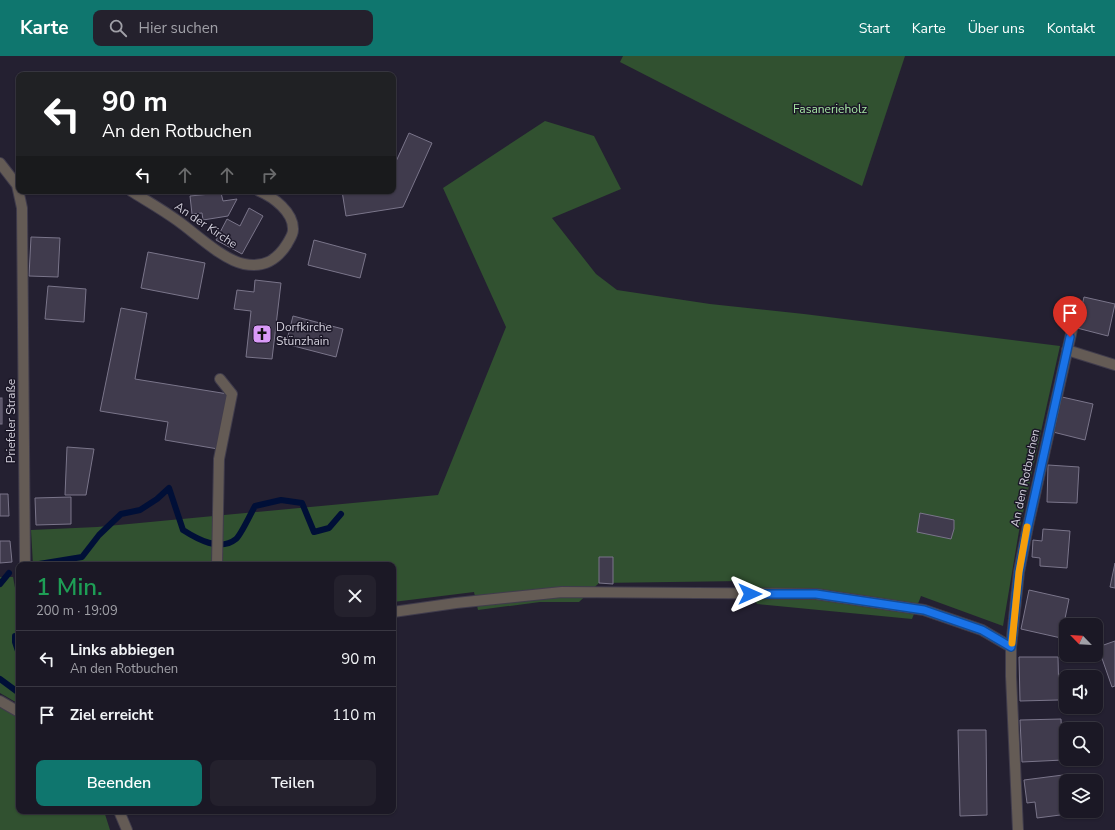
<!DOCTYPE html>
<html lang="de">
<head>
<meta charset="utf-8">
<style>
	body { margin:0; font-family:"Nunito Sans",sans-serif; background:#24212d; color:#f1f3f6; height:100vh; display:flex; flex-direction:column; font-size:15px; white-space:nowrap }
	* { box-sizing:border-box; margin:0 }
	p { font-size:13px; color:#a0a0a7 }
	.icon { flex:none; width:22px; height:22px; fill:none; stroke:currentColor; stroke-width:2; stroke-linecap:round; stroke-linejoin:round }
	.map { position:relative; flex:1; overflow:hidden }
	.side { position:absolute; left:16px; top:506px; width:380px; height:252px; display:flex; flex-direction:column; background:#1b1825; border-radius:8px; box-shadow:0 1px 3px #0004,0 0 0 1px #393742 }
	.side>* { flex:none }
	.hud { position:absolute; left:16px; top:16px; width:380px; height:122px; border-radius:8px; box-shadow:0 1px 3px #0004,0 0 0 1px #393742; background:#202124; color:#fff; overflow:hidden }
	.needle { width:26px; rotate:295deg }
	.fabs { position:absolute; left:1059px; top:562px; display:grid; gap:8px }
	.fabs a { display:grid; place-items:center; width:44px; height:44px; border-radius:8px; background:#1b1825; box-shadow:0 1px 3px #0004,0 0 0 1px #393742; font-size:20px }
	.pin { position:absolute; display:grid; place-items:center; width:34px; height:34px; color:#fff; margin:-41px -17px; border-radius:50% 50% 50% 0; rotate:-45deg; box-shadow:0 0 4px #0007 }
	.pin .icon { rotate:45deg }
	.me { position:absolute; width:44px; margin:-22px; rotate:90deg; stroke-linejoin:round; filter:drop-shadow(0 0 3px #0008) }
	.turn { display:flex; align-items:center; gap:14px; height:84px; padding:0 20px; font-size:18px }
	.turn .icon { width:52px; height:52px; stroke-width:2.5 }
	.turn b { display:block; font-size:28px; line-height:34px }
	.lanes { display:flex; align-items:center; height:38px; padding:0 20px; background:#0003; justify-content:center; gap:20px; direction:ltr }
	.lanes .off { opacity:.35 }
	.round { display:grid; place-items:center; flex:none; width:42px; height:42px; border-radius:8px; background:#24212d }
	.overview { display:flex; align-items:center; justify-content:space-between; height:68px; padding:0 20px }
	h1 { font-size:24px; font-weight:600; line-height:30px; color:#1e9e55 }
	.action { display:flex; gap:8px; margin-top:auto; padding:8px 20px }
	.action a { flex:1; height:46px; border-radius:8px; background:#0f766e; color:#fff; font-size:16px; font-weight:600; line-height:46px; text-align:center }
	.action a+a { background:#24212d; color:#f1f3f6 }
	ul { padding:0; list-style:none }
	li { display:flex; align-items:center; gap:12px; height:56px; padding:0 20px; border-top:1px solid #393742 }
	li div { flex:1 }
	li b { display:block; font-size:15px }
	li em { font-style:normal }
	header { display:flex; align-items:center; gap:24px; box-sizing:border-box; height:56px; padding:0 20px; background:#0f766e; color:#fff }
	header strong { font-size:19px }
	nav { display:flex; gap:22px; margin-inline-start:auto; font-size:14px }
	.search { width:280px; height:36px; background:#24212d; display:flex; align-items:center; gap:10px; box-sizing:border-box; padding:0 14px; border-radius:8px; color:#a0a0a7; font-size:15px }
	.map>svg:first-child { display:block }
	.green { fill:#315130 }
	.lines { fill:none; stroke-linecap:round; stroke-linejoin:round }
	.stream { stroke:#000f37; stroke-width:6 }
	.building { fill:#403b4d; stroke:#7a758a }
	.service-casing { stroke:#403c4c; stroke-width:12 }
	.minor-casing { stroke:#403c4c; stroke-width:12 }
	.tertiary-casing { stroke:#403c4c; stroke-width:12 }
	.service { stroke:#645b55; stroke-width:10 }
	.minor { stroke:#645b55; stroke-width:10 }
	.tertiary { stroke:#645b55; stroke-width:10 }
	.route-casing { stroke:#114b97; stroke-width:10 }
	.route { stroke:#1a73e8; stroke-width:7 }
	.slow { stroke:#f59e0b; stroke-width:7 }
	.labels { text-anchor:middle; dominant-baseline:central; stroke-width:3; stroke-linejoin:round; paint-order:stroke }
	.park-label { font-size:12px; fill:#a6e6a3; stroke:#1b1727 }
	.street-label { font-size:12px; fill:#d2cfdb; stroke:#1b1727 }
	.poi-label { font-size:12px; fill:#d2cfdb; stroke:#1b1727; text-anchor:start }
</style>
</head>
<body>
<header>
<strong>Karte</strong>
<div class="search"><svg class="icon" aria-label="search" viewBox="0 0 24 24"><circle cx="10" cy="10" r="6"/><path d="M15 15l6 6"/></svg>Hier suchen</div>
<nav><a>Start</a><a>Karte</a><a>Über uns</a><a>Kontakt</a></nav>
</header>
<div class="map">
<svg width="1115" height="774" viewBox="0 0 1115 774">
	<rect width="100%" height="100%" fill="#242031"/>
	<!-- green -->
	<g class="green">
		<polygon points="623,0 905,0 862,130 620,6"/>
		<polygon points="545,65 594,80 621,133 552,162 596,218 617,234 710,248 804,258 1060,290 1019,475 1003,570 921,540 912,563 757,548 743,525 599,527 579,546 540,546 478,554 474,536 393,546 393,509 33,509 31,474 97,471 438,439 506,271 443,132"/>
		<polygon points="0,521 13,521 19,553 19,648 0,637"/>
		<polygon points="0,650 19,661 19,755 104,755 110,774 0,774"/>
	</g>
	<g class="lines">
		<!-- stream -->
		<g class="stream">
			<path d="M39,508L82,501L99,479L121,458L140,454L157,443L169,432L183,474C197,483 220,496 236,483C241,479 251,457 255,450L281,444L302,447L314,476L329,472L341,458"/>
			<polyline points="0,528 9,517"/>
			<polyline points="15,580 15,586 19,598"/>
			<polyline points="0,623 19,637"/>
		</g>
	</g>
	<!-- building -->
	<g class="building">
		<polygon points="409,77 432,87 403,151 346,160 342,135 393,135 393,112"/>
		<polygon points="221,137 223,145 237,143 228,160 203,164 202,157 192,158 190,140"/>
		<polygon points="249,152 263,160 242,198 216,184 227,163 240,170"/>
		<polygon points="31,181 60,182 58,221 29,220"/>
		<polygon points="314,184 366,198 360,222 308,209"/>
		<polygon points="148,196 205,207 198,243 141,232"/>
		<polygon points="255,224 281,227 272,303 246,301 251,255 234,253 237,234 254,236"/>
		<polygon points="48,230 86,233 84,266 45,263"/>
		<polygon points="1084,241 1115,248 1108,280 1077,272"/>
		<polygon points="121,252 147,257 135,323 228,338 218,393 165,384 168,366 100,355"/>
		<polygon points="293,260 343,273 336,301 286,288"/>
		<polygon points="1062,341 1093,348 1085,384 1053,376"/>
		<rect x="0" y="342" width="2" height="26"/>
		<polygon points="67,391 94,393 86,439 65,439"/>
		<polygon points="1048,409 1079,411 1077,447 1047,446"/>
		<polygon points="0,438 8,438 9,460 0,460"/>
		<polygon points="71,441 71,468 36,469 35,442"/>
		<polygon points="920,457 954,464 954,473 951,483 917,476"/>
		<polygon points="1043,473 1070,475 1067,512 1040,510 1040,502 1032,501 1033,484 1042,485"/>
		<polygon points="0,485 10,485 12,506 0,507"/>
		<polygon points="599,501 613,501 613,528 599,527"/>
		<polygon points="1115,507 1115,532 1110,531"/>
		<polygon points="1029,534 1069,543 1061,582 1021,573"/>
		<polygon points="1115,585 1115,630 1112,631 1098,591"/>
		<polygon points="1019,601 1058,601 1059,644 1020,645"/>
		<polygon points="1061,663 1063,704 1022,706 1020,664"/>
		<polygon points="958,674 986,674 987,759 960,760"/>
		<polygon points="1063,719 1066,755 1068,755 1068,758 1037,762 1035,746 1027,747 1024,724"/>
	</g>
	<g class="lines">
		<!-- service casing -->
		<g class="service-casing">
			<g id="service">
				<polyline points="217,509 219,403 232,338 220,323"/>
				<polyline points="393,556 456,547 562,536 816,538 924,554 982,574 1011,591"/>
				<polyline points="0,645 19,656"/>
			</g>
		</g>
		<!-- minor casing -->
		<g class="minor-casing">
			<g id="minor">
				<path d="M131,135C147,145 163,154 178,165C195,177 223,204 244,208C264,212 277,204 287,188C289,184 293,179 293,174C294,156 273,141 259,135"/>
				<polyline points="1067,294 1115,309"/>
				<polyline points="1018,774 1011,620 1011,591 1019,516 1028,470 1073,269"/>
			</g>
		</g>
		<!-- tertiary casing -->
		<g class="tertiary-casing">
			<g id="tertiary">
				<polyline points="0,107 17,129 22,152 25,509"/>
				<polyline points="119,755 127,774"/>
			</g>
		</g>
		<!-- service -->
		<use href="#service" class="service"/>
		<!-- minor -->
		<use href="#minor" class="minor"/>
		<!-- tertiary -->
		<use href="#tertiary" class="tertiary"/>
	</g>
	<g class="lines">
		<!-- route casing -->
		<g class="route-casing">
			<polyline id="route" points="750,538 816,538 924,554 982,574 1011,591 1019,516 1028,470 1070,281"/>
		</g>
		<!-- route -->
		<use href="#route" class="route"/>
		<!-- slow -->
		<polyline class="slow" points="1012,587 1019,516 1027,471"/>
	</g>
	<!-- icons -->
	<defs>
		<g id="church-square" transform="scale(1)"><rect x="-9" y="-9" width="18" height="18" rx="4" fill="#d99af7" stroke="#1b1727"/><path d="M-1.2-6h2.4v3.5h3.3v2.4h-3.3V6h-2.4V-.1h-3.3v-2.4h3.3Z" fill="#111"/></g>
	</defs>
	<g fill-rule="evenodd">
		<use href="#church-square" x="262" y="278"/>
	</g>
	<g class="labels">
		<!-- park labels -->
		<g class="park-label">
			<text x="830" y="53">Fasanerieholz</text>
		</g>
		<!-- street labels -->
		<g class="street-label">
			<text transform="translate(206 169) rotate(34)">An der Kirche</text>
			<text transform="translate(11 365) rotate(-90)">Priefeler Straße</text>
			<text transform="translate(1025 422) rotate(-78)">An den Rotbuchen</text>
		</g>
		<!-- poi labels -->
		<g class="poi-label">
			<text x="276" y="271">Dorfkirche<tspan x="276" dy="14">Stünzhain</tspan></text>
		</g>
	</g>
</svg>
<div class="fabs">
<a><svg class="needle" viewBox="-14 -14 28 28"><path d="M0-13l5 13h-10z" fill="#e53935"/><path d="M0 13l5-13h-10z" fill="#a0a0a7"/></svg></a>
<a><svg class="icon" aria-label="sound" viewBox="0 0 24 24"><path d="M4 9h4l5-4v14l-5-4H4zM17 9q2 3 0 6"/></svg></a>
<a><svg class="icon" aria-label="search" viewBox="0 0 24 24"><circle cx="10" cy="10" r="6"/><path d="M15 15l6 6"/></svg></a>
<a><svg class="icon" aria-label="layers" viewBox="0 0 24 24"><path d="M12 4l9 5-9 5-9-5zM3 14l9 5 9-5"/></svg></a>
</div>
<div class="pin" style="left:1070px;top:281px;background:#d93025"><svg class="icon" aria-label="arrive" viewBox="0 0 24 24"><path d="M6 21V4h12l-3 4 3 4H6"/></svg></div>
<svg class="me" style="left:750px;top:538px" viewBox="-20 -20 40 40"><path d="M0-17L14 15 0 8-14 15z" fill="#1a73e8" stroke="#fff" stroke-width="4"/></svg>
<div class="hud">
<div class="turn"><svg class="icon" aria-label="left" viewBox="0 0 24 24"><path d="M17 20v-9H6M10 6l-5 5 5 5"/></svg><div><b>90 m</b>An den Rotbuchen</div></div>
<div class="lanes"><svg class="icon" aria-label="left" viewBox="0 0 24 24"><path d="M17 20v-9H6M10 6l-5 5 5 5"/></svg><svg class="icon off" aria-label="ahead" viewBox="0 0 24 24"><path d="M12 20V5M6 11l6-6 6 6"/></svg><svg class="icon off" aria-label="ahead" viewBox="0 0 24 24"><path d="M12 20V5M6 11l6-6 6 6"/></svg><svg class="icon off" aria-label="right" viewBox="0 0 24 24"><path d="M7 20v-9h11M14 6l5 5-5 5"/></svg></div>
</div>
<section class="side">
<div class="overview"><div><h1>1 Min.</h1><p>200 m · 19:09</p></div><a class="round"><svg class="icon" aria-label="close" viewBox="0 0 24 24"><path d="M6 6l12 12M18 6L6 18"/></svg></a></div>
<ul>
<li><svg class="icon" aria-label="left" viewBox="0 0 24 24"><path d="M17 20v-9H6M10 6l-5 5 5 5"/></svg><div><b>Links abbiegen</b><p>An den Rotbuchen</p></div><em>90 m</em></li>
<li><svg class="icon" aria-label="arrive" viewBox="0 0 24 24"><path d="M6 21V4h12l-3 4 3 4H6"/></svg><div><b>Ziel erreicht</b></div><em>110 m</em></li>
</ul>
<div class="action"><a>Beenden</a><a>Teilen</a></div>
</section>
</div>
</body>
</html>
